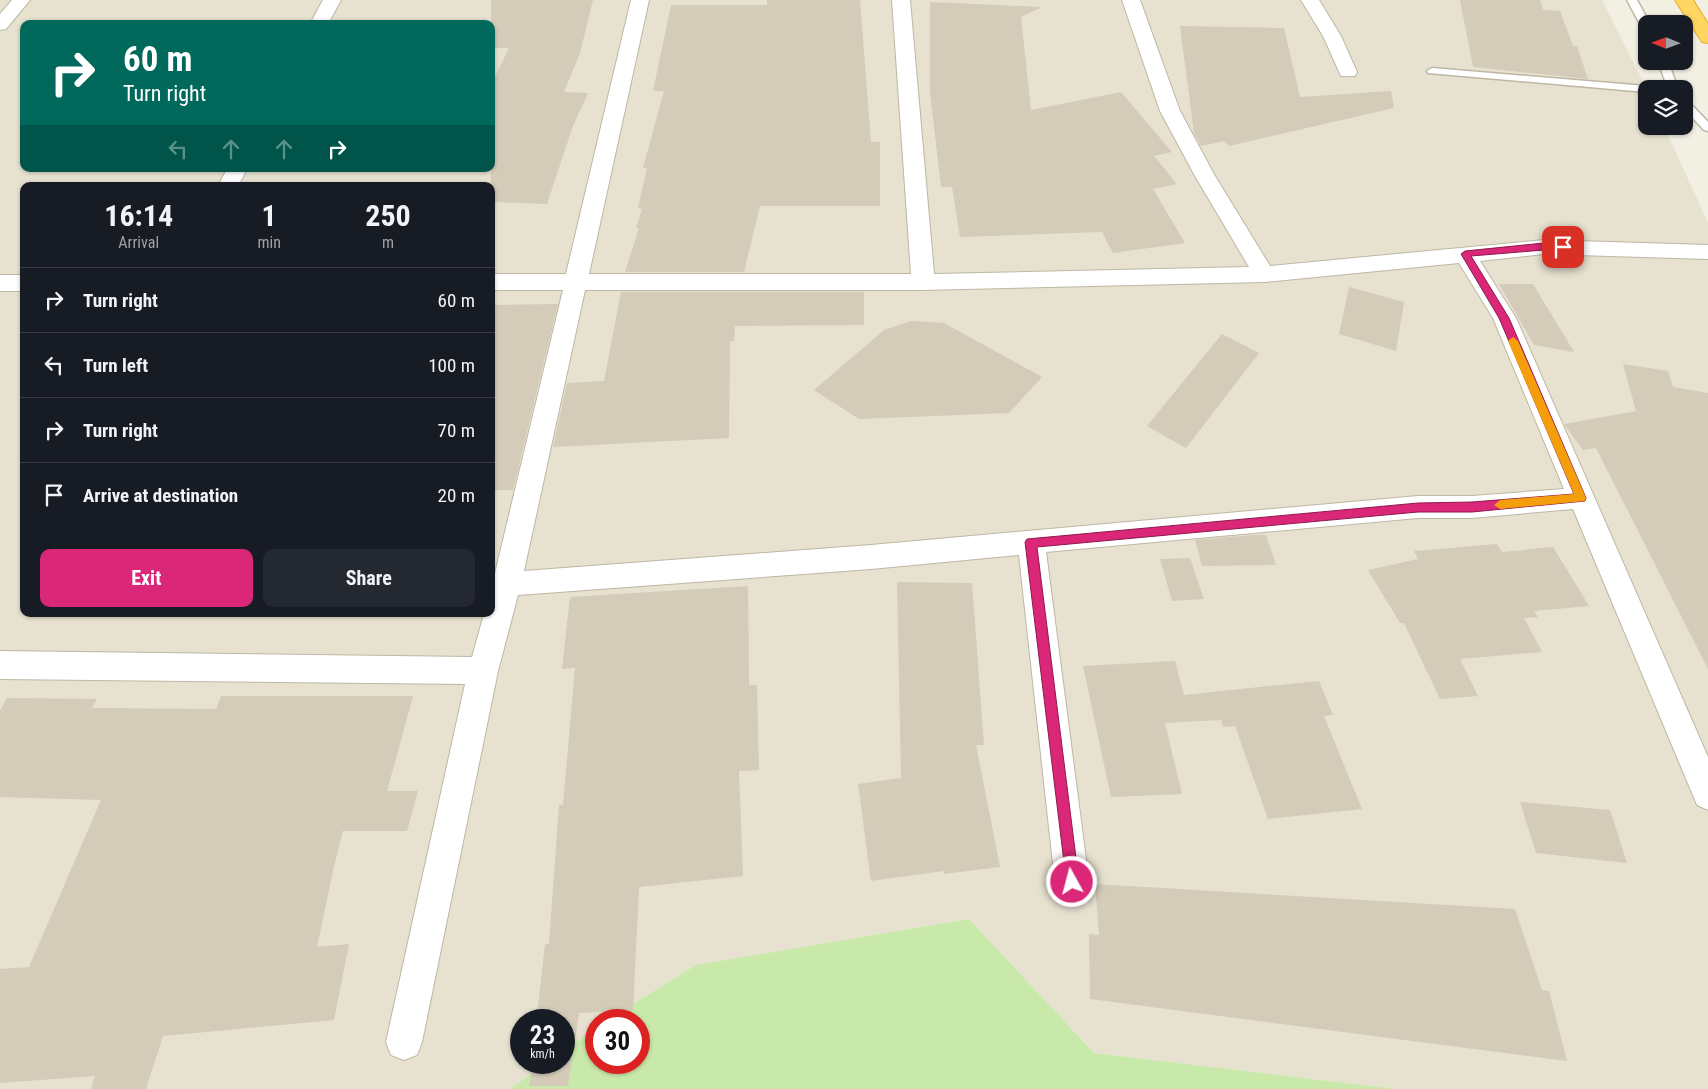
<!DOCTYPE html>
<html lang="en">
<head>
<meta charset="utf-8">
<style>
	body { margin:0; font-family:"Roboto Condensed",sans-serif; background:#242831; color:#f1f3f6; height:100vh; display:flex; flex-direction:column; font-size:19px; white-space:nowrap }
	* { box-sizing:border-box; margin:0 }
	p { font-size:16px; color:#9ea1a6 }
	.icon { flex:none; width:28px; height:28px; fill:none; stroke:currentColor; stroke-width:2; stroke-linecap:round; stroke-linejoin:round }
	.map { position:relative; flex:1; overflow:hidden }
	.sheet { position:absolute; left:20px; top:182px; width:475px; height:435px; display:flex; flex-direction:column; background:#171b24; border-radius:10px; box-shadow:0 1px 4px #0004 }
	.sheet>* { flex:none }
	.guide { position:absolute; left:20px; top:20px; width:475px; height:152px; border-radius:10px; box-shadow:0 1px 4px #0004; background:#00695c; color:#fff; overflow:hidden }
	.needle { width:32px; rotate:271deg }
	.controls { position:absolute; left:1638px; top:15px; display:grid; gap:10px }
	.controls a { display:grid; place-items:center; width:55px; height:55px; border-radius:10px; background:#171b24; box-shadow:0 1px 4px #0004; font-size:25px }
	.speed { position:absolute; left:510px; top:1009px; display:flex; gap:10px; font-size:25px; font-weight:700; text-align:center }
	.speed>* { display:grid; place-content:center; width:65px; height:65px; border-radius:50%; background:#171b24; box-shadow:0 1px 4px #0004; line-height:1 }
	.speed small { font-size:12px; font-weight:400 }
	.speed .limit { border:8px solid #d22; background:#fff; color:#111 }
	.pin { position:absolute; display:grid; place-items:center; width:42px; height:42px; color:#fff; margin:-21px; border-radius:10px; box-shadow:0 2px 8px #0006 }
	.me { position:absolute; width:55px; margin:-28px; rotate:353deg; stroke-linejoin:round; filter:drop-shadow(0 0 4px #0008) }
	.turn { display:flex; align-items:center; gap:18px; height:105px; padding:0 20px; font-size:22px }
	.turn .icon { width:65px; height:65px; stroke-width:2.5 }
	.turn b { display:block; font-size:35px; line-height:42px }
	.lanes { display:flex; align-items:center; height:48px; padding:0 20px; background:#0003; justify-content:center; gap:25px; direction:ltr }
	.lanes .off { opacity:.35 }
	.eta { display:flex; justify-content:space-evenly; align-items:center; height:85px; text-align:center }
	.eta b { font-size:30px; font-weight:700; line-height:35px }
	.button { display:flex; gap:10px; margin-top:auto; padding:10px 20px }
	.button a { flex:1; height:58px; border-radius:10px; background:#db2777; color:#fff; font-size:20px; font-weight:700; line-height:58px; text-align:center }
	.button a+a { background:#242831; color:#f1f3f6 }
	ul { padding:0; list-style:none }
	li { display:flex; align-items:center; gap:15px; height:65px; padding:0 20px; border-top:1px solid #363941 }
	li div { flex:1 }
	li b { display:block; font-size:19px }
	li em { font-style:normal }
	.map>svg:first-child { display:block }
	.residential { fill:#e7e1d0; fill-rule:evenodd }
	.green { fill:#c8e9a9 }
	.building { fill:#d4cbb8 }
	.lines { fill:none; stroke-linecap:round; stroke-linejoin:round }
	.lane-casing { stroke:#beb7a5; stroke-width:3 }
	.street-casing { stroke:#beb7a5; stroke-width:2 }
	.highway-casing { stroke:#e5ad2a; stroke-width:2 }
	.lane { fill:#fff; fill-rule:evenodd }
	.street { fill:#fff; fill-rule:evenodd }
	.highway { fill:#ffd661; fill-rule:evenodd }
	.route { fill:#db2777; stroke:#8e194d }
	.slow { fill:#f59e0b }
</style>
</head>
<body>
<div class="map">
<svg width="1708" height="1089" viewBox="0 0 1708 1089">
	<rect width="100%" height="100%" fill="#f2efe3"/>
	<!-- residential -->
	<path class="residential" d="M0,0H1602L1647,89L1646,126H1664L1708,223V1089H1396L1094,1053L969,919L696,965L607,1020H596V1028L564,1051V1020H521V1062L547,1063L510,1089H0ZM24,24H491V169H24ZM24,186H491V614H24Z"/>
	<!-- green -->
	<polygon class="green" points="969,919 1094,1053 1396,1089 510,1089 547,1063 564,1062 564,1051 596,1028 596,1062 639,1062 639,1020 607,1020 696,965"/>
	<!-- building -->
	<g class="building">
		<polygon points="491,0 593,0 580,53 564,92 588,93 573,126 547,204 491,202 491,85 509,48 491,48"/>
		<polygon points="767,0 860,0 871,142 880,142 880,206 760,206 744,272 625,272 639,228 636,228 642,209 638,208 647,168 643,168 664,91 653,91 671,5 767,5"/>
		<polygon points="1460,0 1540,0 1543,10 1560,11 1573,46 1577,46 1588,79 1473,67"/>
		<polygon points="930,2 1042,7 1021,17 1031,110 1121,92 1172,152 1154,156 1177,184 1153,189 1185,243 1113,253 1102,232 960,237 952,187 941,187 930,92"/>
		<polygon points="1180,26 1284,28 1300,97 1391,91 1394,108 1229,146 1224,141 1201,146 1194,133"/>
		<polygon points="1499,284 1533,284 1574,352 1534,345"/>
		<polygon points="1349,287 1404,302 1396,351 1339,334"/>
		<polygon points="621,292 864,292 864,325 735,326 734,341 730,341 729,438 553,447 567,383 604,381"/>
		<polygon points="558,304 513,490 491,490 491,305"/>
		<polygon points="911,321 944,323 1042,377 1009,413 859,419 814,390 884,330"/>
		<polygon points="1222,334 1259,353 1186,448 1147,426"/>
		<polygon points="1623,364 1668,371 1673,387 1708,393 1708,669 1596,448 1583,450 1564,424 1636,411"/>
		<polygon points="1252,535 1266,535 1276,565 1202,566 1195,540"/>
		<polygon points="1497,544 1502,552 1553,547 1589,606 1534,611 1538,617 1524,618 1542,652 1460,659 1478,696 1440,699 1404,623 1400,623 1368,570 1418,559 1414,551"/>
		<polygon points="1190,558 1204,599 1172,601 1160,559"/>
		<polygon points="897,582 972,583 984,745 976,745 1000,867 944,874 944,871 871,881 858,784 901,778"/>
		<polygon points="748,586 749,685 757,685 759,770 739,771 743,876 639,887 633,1010 579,1013 568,1086 529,1086 533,1062 564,1062 564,1020 540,1020 540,1016 537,1016 545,944 549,944 559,805 563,805 575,668 562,669 570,597"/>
		<polygon points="1175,661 1184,695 1319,681 1333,715 1324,716 1362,809 1268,819 1235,726 1223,727 1221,720 1165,723 1182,794 1111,797 1083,666"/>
		<polygon points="221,696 413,696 387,791 418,791 407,831 343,831 334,866 317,947 349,944 334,1020 163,1036 146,1089 91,1089 95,1076 0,1083 0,969 29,967 101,800 0,797 0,711 7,698 97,699 92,708 216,709"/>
		<polygon points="1520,802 1610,810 1627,863 1536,853"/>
		<polygon points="1095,884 1515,909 1542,990 1549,991 1567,1061 1090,999 1089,934 1099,935"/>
	</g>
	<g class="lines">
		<!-- lane casing -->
		<g class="lane-casing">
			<g id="lane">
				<polygon points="1627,0 1637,0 1650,24 1646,24 1646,29 1641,26"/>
				<polygon points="1658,61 1668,61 1678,89 1668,89"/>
				<polygon points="1432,68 1646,86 1651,89 1646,89 1646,92 1428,73 1427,71"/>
				<polygon points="1684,100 1688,101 1708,122 1708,131 1704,130 1684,109"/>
			</g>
		</g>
		<!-- street casing -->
		<g class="street-casing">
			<g id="street">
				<polygon points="12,0 30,0 6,29 0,30 0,14"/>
				<polygon points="323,0 341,0 328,24 310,24"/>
				<path d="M631,0H649L589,274H911L892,0H910L934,274L1249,267L1195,176L1160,111L1122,0H1140L1180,111L1215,176L1270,266L1544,240L1708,245V259L1544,254L1480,261L1516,318L1708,757V810L1697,805L1573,509L1472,518H1418L1046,552L1089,882L1084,894L1072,899L1060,894L1055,882L1019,555L871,569L518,595L498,671L422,1042L417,1055L404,1060L391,1055L386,1042L465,684L0,679V651L472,657L484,614H491V590L563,290H491V274H566ZM1459,263L1493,318L1564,489L1472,496H1418L871,545L524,571L585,290H923L1264,282Z"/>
				<polygon points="1301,0 1319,0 1341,36 1357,72 1355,76 1341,76 1323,36"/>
				<polygon points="227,169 247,169 238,186 218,186"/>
				<rect x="0" y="275" width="24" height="16"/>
			</g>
		</g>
		<!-- highway casing -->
		<g class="highway-casing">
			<polygon id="highway" points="1675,0 1693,0 1708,24 1708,43 1702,42"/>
		</g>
		<!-- lane -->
		<use href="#lane" class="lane"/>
		<!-- street -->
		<use href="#street" class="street"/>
		<!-- highway -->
		<use href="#highway" class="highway"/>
	</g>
	<!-- route -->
	<polygon class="route" points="1544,243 1563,244 1568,247 1563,250 1544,250 1471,256 1509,318 1586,498 1585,501 1472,512 1418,512 1037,547 1079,882 1077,887 1072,889 1067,887 1025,542 1027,539 1418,503 1472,502 1574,494 1499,318 1461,254 1465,251"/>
	<!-- slow -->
	<polygon class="slow" points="1513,337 1518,341 1586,498 1585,501 1500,509 1494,505 1500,500 1574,494 1508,341"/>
</svg>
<div class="controls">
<a><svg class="needle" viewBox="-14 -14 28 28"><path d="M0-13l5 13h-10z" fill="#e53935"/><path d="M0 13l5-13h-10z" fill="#9ea1a6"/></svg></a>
<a><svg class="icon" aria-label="layers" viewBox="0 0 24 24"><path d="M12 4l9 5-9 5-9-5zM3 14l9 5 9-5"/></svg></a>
</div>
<div class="speed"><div>23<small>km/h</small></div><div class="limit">30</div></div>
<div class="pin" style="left:1563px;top:247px;background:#d93025"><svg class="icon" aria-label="arrive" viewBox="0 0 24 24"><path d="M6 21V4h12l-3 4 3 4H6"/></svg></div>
<svg class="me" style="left:1072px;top:882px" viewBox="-20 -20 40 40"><circle r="17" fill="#db2777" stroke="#fff" stroke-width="3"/><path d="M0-11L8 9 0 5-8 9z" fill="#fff"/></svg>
<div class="guide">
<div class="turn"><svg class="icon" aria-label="right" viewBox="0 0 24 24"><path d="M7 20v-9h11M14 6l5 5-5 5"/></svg><div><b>60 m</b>Turn right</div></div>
<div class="lanes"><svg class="icon off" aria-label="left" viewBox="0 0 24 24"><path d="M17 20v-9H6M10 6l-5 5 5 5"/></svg><svg class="icon off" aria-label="ahead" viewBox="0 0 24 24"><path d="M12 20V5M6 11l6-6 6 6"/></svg><svg class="icon off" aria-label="ahead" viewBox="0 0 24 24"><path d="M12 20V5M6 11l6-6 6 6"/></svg><svg class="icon" aria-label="right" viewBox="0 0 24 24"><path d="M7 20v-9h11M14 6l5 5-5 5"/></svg></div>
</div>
<section class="sheet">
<div class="eta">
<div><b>16:14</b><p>Arrival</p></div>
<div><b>1</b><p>min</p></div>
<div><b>250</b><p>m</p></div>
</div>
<ul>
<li><svg class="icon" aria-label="right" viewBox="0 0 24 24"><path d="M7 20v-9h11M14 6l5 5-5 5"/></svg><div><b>Turn right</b></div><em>60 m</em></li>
<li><svg class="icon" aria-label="left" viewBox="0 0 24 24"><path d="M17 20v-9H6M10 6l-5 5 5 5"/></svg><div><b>Turn left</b></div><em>100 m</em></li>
<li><svg class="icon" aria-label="right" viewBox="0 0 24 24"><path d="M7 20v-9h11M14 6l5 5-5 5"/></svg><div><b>Turn right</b></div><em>70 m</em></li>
<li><svg class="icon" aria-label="arrive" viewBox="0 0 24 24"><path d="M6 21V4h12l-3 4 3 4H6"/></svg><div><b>Arrive at destination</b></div><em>20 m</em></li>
</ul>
<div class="button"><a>Exit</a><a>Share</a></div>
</section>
</div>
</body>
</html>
